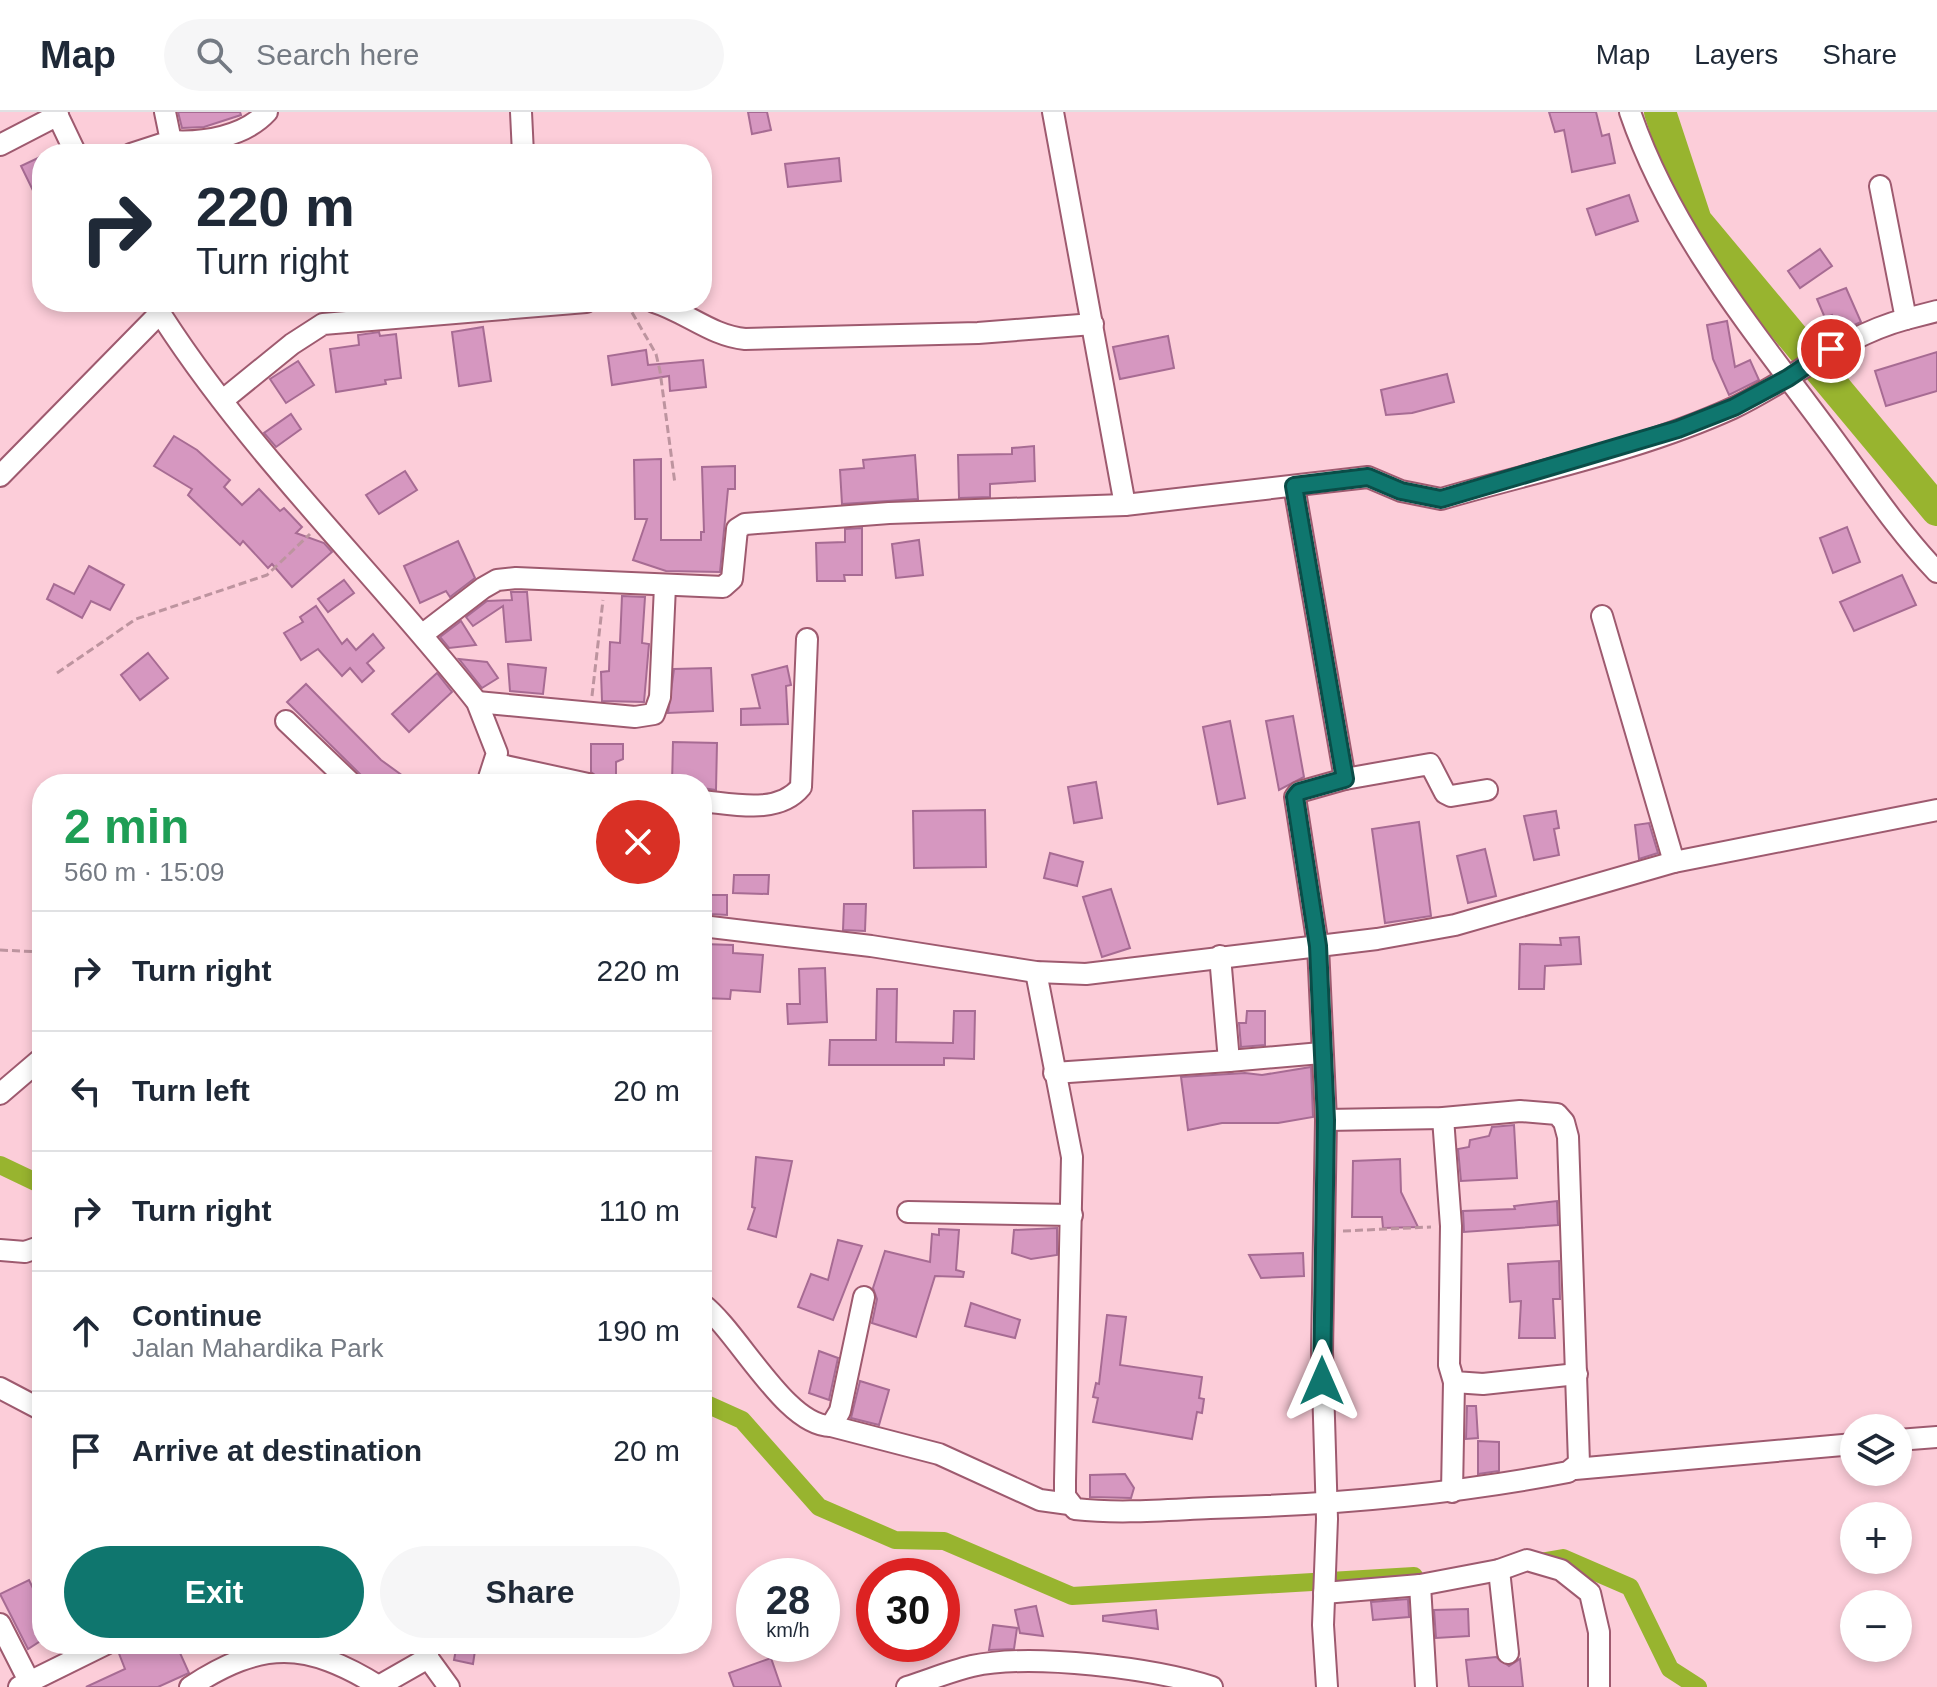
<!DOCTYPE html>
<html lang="en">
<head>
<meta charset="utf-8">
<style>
	body { margin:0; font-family:Helvetica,sans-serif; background:#f6f6f7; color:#1f2937; height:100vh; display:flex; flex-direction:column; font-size:30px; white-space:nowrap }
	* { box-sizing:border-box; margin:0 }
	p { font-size:26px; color:#747a83 }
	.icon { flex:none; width:44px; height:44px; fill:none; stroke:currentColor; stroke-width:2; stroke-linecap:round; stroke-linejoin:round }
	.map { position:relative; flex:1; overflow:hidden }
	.sheet { position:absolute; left:32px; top:662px; width:680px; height:880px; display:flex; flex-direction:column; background:#fff; border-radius:32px; box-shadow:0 4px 12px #0003 }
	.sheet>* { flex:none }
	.guide { position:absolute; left:32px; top:32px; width:680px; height:168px; border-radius:32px; box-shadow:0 4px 12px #0003; background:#fff; color:#1f2937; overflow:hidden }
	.buttons { position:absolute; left:1840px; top:1302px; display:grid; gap:16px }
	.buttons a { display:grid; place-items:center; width:72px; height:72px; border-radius:50%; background:#fff; box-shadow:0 4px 12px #0003; font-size:40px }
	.speed { position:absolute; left:736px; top:1446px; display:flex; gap:16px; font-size:40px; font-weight:700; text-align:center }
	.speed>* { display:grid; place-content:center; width:104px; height:104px; border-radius:50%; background:#fff; box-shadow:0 4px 12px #0003; line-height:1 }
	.speed small { font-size:20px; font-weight:400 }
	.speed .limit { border:12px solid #d22; background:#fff; color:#111 }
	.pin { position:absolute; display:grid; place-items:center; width:68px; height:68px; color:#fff; margin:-34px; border:4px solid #fff; border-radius:50%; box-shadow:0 2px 8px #0007 }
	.me { position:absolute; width:88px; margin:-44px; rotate:0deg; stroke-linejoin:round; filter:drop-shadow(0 0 6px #0008) }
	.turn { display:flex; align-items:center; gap:28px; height:168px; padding:0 32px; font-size:36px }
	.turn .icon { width:104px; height:104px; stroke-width:2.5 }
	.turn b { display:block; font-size:56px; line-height:68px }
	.round { display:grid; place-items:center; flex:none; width:84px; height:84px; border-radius:42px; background:#f6f6f7 }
	.overview { display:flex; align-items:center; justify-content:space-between; height:136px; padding:0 32px }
	h1 { font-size:48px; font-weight:800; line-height:60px; color:#1e9e55 }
	.cta { display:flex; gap:16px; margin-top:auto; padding:16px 32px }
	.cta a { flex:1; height:92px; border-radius:48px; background:#0f766e; color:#fff; font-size:32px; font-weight:800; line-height:92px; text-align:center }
	.cta a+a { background:#f6f6f7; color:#1f2937 }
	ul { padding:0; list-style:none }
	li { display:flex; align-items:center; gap:24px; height:120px; padding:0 32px; border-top:2px solid #e0e1e3 }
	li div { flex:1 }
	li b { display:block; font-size:30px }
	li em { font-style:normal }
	header { display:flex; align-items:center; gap:48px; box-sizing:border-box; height:112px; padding:0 40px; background:#fff; border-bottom:2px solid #e0e1e3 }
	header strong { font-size:38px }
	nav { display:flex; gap:44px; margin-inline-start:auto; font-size:28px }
	.search { width:560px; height:72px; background:#f6f6f7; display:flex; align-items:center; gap:20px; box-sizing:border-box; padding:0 28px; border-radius:44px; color:#747a83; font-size:30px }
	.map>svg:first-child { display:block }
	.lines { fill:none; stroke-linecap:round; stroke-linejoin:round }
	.canal { stroke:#98b42f; stroke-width:18 }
	.river { stroke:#98b42f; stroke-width:32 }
	.building { fill:#d697c0; stroke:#a76b93; stroke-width:2 }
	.minor-casing { stroke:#9e5a6f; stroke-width:24 }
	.path { stroke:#bd949f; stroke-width:3; stroke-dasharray:8 4; stroke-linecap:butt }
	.minor { stroke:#fff; stroke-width:20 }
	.route-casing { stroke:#0a4d48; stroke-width:20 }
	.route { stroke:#0f766e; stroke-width:14 }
</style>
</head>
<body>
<header>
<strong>Map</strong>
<div class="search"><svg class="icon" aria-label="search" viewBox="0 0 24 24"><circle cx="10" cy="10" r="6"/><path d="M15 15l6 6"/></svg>Search here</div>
<nav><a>Map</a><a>Layers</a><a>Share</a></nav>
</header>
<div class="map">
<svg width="1937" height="1575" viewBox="0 0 1937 1575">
	<rect width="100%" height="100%" fill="#fccdd9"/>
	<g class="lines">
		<!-- canal -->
		<g class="canal">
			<polyline points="0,1053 42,1073"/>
			<polyline points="702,1290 742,1308 819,1395 895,1428 944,1429 1072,1484 1414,1464"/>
			<polyline points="1534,1451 1563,1446 1630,1475 1670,1557 1698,1575"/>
		</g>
		<!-- river -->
		<polyline class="river" points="1660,0 1696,109 1937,398"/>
	</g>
	<!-- building -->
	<g class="building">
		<polygon points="178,0 240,0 241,3 204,15 182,16"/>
		<polygon points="748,0 767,0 771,18 752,22"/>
		<polygon points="1549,0 1596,0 1602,24 1609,22 1615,51 1572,60 1564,18 1555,20"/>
		<polygon points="42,44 42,97 21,54"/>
		<polygon points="839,46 841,69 788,75 785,52"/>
		<polygon points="1629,83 1638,109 1596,123 1587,97"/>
		<polygon points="1820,137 1832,154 1800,176 1788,159"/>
		<polygon points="1846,176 1861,210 1841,219 1832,203 1825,206 1817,187"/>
		<polygon points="1727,209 1735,255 1750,248 1759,268 1729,283 1713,247 1707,213"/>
		<polygon points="483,215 491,269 459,274 452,220"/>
		<polygon points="379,220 380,224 396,222 401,266 385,268 386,272 336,280 330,237 359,233 358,223"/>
		<polygon points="1168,224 1174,256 1120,267 1113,235"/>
		<polygon points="646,238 648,253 703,248 706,275 670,279 669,264 612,273 608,244"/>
		<polygon points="1937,240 1937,279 1886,294 1875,259"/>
		<polygon points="298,249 314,273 286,291 270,267"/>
		<polygon points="1447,262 1454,290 1412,301 1386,303 1381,278"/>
		<polygon points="291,302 301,317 276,335 264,321"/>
		<polygon points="174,324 197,338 230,368 224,375 242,393 259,377 280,399 284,396 302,415 296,421 324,431 332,440 292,475 272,452 268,456 243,429 240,433 188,383 192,377 154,354"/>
		<polygon points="1034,334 1035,369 990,372 990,385 959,386 958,343 1012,342 1012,336"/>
		<polygon points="915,343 918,387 842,392 840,358 864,356 863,348"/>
		<polygon points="661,347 661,428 701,428 701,420 704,420 702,355 735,354 735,377 728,377 720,460 666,459 633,448 647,407 635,407 634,348"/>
		<polygon points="405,359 417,378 379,402 366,383"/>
		<polygon points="1847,415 1860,450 1833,461 1820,426"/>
		<polygon points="862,416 862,463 844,463 845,469 817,469 816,431 845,430 845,417"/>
		<polygon points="919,428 923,463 896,466 892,432"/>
		<polygon points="458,429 475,466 450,485 446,479 420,491 404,454"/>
		<polygon points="89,454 124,473 110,498 91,489 82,506 47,487 54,472 74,482"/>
		<polygon points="1902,463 1916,493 1854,519 1840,490"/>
		<polygon points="344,468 354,481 328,500 318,487"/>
		<polygon points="511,480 527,480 531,528 506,530 503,494 473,514 466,505 487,489 512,488"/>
		<polygon points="622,484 645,485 642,531 649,532 644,590 602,589 601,560 609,559 610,530 620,531"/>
		<polygon points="316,494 342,532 347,527 356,538 373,522 384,536 367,551 374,559 362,570 350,556 342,564 318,537 301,548 284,521 303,510 300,505"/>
		<polygon points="461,509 476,533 449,536 440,525"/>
		<polygon points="148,541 168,566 140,588 121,563"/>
		<polygon points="459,547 487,550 498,566 482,576"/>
		<polygon points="508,552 546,556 543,582 510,579"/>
		<polygon points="787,554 791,573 786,574 788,612 741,613 741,597 760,596 752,563"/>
		<polygon points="711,556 713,599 668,601 674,557"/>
		<polygon points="437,561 452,580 409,620 392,602"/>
		<polygon points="306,572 381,648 414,672 365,672 361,663 287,590"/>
		<polygon points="1293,604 1304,665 1279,678 1266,609"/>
		<polygon points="1230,609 1245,686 1218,692 1203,615"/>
		<polygon points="673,630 717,631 716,678 702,676 702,672 672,672"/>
		<polygon points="591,632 623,632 623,647 616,650 616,666 599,666 591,660"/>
		<polygon points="1096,670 1102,706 1074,711 1068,675"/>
		<polygon points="985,698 986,755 914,756 913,699"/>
		<polygon points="1556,699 1559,716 1554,717 1559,743 1534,748 1524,704"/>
		<polygon points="1419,710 1431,804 1385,811 1372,717"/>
		<polygon points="1649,711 1658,741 1639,747 1635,713"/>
		<polygon points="1485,737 1496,784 1468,791 1457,744"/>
		<polygon points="1050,741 1083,750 1077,774 1044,766"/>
		<polygon points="734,763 769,763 768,782 733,781"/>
		<polygon points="1111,777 1130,836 1102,845 1083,785"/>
		<polygon points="711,783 727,783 727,803 711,802"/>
		<polygon points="844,792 866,792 865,819 843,818"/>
		<polygon points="1579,825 1581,852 1545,854 1544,877 1519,877 1520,832 1561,833 1560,826"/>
		<polygon points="703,832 733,833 733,841 763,843 760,880 731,878 730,887 702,886"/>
		<polygon points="825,856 827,910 788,912 787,892 800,892 799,857"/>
		<polygon points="877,877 897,877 896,930 953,931 954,899 975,899 974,947 944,946 944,953 829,953 830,928 876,928"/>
		<polygon points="1247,899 1265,899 1265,933 1241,935 1239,911 1246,911"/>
		<polygon points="1311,955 1313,1005 1278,1011 1222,1011 1188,1018 1181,965 1245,961 1262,963"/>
		<polygon points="1514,1013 1517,1066 1461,1069 1458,1037 1469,1035 1470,1028 1489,1024 1492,1015"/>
		<polygon points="756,1045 792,1049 776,1125 748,1117 755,1096 752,1095"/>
		<polygon points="1400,1047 1401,1080 1418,1115 1383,1116 1382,1105 1352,1105 1353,1049"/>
		<polygon points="1557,1089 1558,1113 1464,1120 1463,1099 1515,1097 1514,1094"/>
		<polygon points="1057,1116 1057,1143 1031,1147 1012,1141 1014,1118"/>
		<polygon points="939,1117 959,1118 956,1158 964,1160 963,1165 935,1164 916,1225 872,1211 877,1187 873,1176 885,1139 930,1150 932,1122 939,1123"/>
		<polygon points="838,1128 862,1134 833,1208 798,1195 811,1162 828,1168"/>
		<polygon points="1303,1141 1304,1164 1261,1166 1249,1143"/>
		<polygon points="1559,1149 1560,1187 1553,1187 1555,1226 1519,1226 1521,1189 1510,1190 1508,1152"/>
		<polygon points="971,1191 1020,1208 1015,1226 965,1214"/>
		<polygon points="1107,1203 1126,1205 1120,1253 1202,1265 1199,1286 1204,1287 1202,1301 1197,1300 1192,1327 1093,1310 1098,1286 1093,1285 1096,1271 1099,1272"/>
		<polygon points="819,1239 838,1246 829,1288 809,1281"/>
		<polygon points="860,1269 889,1278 879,1313 851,1306"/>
		<polygon points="1467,1294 1476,1294 1478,1326 1466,1327"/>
		<polygon points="1478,1329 1499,1330 1499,1359 1478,1362"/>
		<polygon points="1125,1362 1134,1376 1131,1386 1090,1385 1090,1363"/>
		<polygon points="29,1468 42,1495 42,1528 28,1537 0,1482"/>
		<polygon points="1408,1487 1409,1505 1373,1508 1371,1490"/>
		<polygon points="1036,1494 1043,1524 1020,1521 1015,1498"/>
		<polygon points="1468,1497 1469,1524 1436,1526 1434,1498"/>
		<polygon points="1156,1498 1158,1517 1103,1509 1103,1504"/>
		<polygon points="993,1513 1017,1516 1014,1537 989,1538"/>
		<polygon points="134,1532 176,1532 189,1561 158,1575 86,1575 125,1557 118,1539"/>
		<polygon points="457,1532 476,1532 473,1552 454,1548"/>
		<polygon points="1496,1545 1509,1554 1520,1547 1523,1575 1469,1575 1466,1548"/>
		<polygon points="771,1546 781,1575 734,1575 729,1561"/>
	</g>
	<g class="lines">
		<!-- minor casing -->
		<g class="minor-casing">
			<g id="minor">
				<polyline points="56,0 76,42"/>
				<polyline points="521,0 523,42"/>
				<polyline points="1053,0 1125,393"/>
				<path d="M1630,0C1670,117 1748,212 1821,310C1859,360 1894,415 1937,460"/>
				<path d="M171,29C203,31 244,25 267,0"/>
				<polyline points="0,33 58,3"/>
				<polyline points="131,42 171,29 165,0"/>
				<path d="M153,190C243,335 371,456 477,590L497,641L487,672"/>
				<path d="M654,190C686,200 712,224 745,227L978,221L1093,212"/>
				<polyline points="1906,207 1937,199"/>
				<polyline points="223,288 292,232 323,212 586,190"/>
				<polyline points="0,364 160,201"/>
				<polyline points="1294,374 1345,667 1299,680 1295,685 1318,834 1326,1008 1322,1239 1327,1407 1323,1513 1327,1575"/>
				<polyline points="1602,504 1674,750"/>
				<path d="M423,522L483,476L497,468L516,466L723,475L732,467L737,417L745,412L889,401L1125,393L1368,365L1401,379L1441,387C1537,359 1641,338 1733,296C1792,268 1842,224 1906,207L1880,74"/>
				<polyline points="477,590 635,605 654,602 660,585 665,474"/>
				<polyline points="286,609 352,672"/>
				<polyline points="496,652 588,672"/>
				<polyline points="1345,667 1430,652 1445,681 1451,684 1487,678"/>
				<path d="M702,689C734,692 778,703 801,675L807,527"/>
				<polyline points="702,814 871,834 1036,860 1086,862 1377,827 1455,813 1674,750 1937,698"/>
				<polyline points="1220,844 1229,949 1321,941"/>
				<path d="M1036,860L1072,1045L1065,1369V1384L1075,1397C1119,1402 1165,1398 1210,1396C1330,1393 1449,1383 1568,1360L1579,1351L1568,1025L1564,1010L1557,1002L1520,999L1443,1006L1326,1008"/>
				<polyline points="1054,961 1229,949"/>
				<polyline points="0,982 42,946"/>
				<polyline points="1443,1006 1451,1114 1449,1253 1454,1270 1483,1272 1577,1262"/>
				<polyline points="908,1100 1072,1103"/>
				<polyline points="0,1138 25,1140 42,1134"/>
				<path d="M702,1192C738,1219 786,1315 831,1314L840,1299L864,1185"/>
				<polyline points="0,1276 42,1298"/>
				<polyline points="831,1314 939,1342 1040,1388 1069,1392"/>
				<polyline points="1898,1328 1937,1325"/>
				<polyline points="1575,1357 1854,1332"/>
				<polyline points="1452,1380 1454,1270"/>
				<polyline points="1499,1458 1508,1541"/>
				<polyline points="1420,1473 1426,1575"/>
				<polyline points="1324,1481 1420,1473 1499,1458 1527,1448 1561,1458 1590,1481 1599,1520 1599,1575"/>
				<polyline points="0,1512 29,1569"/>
				<polyline points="428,1546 449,1575"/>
				<polyline points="379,1574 428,1546 428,1532"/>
				<polyline points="19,1575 106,1532"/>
				<path d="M190,1575C262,1528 306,1529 380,1575"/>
				<path d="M907,1575C929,1568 951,1559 972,1554C1032,1541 1153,1556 1212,1575"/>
			</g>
		</g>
		<!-- path -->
		<g class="path">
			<polyline points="626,190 656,242 660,259 675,372"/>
			<polyline points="57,561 136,507 267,463 310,422"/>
			<polyline points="592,584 603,488"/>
			<polyline points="0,838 42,840"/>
			<polyline points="1343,1119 1431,1115"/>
		</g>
		<!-- minor -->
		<use href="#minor" class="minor"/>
	</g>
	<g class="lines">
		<!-- route casing -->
		<g class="route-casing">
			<polyline id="route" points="1322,1269 1326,1008 1318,834 1295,685 1299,680 1345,667 1294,374 1368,365 1401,379 1441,387 1678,317 1734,295 1788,266 1831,237"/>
		</g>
		<!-- route -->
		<use href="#route" class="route"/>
	</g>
</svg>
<div class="buttons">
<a><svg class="icon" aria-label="layers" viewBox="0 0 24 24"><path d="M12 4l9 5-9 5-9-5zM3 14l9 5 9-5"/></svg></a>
<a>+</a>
<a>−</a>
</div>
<div class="speed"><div>28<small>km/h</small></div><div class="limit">30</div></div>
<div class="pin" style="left:1831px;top:237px;background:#d93025"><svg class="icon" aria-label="arrive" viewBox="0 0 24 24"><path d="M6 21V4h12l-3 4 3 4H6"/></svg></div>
<svg class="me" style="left:1322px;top:1269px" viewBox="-20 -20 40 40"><path d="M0-17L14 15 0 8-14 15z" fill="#0f766e" stroke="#fff" stroke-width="4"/></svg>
<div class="guide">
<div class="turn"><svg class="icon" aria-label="right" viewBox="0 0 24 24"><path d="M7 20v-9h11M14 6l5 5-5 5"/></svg><div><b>220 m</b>Turn right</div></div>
</div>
<section class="sheet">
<div class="overview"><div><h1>2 min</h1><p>560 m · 15:09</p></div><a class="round" style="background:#d93025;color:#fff"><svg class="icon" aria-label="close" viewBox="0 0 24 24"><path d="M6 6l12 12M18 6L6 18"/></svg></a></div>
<ul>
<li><svg class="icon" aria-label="right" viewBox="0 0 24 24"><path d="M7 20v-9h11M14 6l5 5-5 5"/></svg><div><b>Turn right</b></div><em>220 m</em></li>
<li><svg class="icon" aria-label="left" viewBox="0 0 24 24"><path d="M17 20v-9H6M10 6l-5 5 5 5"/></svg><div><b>Turn left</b></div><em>20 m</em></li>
<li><svg class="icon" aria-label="right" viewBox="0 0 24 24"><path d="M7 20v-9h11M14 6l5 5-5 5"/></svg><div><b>Turn right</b></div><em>110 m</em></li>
<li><svg class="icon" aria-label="ahead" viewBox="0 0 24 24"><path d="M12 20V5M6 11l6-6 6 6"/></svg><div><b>Continue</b><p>Jalan Mahardika Park</p></div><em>190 m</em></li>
<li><svg class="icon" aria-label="arrive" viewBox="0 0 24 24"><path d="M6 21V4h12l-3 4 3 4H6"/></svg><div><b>Arrive at destination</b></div><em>20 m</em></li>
</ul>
<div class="cta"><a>Exit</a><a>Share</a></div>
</section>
</div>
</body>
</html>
